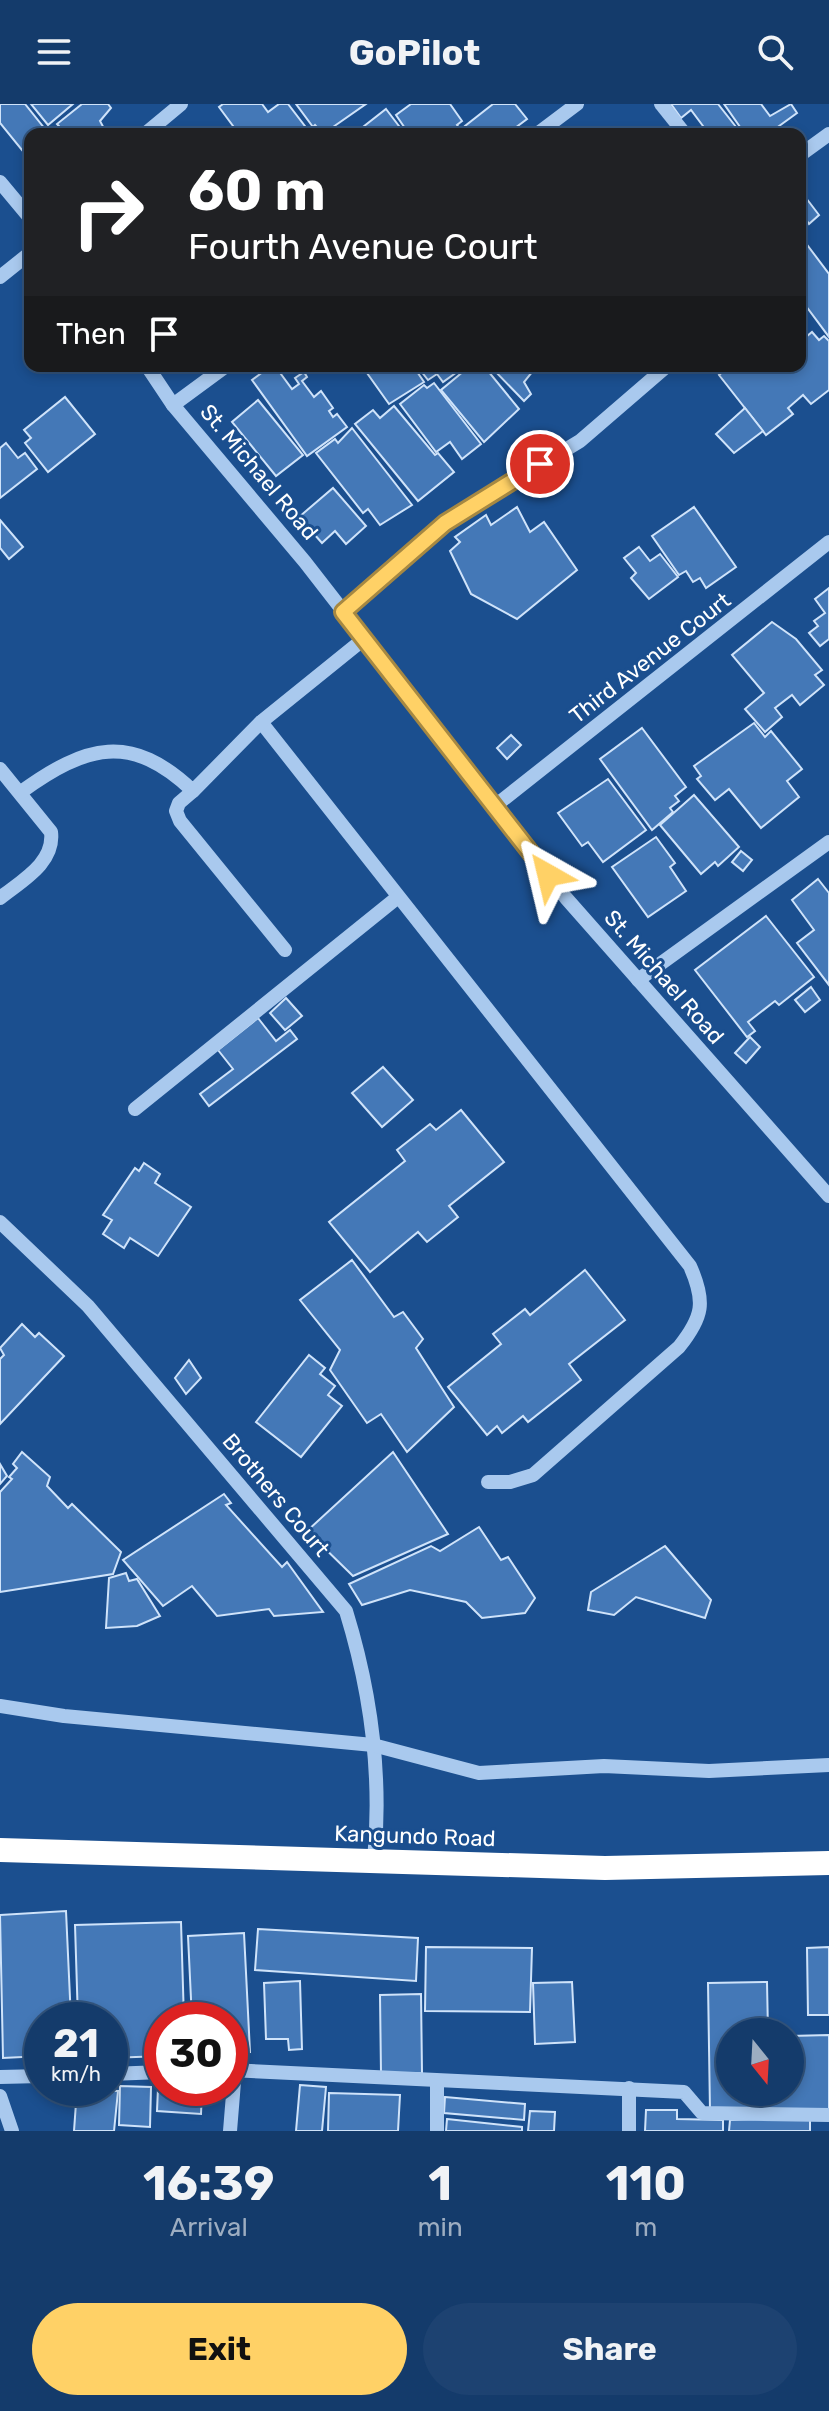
<!DOCTYPE html>
<html lang="en">
<head>
<meta charset="utf-8">
<style>
	body { margin:0; font-family:Rubik,sans-serif; background:#1d4271; color:#f1f3f6; height:100vh; display:flex; flex-direction:column; font-size:30px; white-space:nowrap }
	* { box-sizing:border-box; margin:0 }
	p { font-size:26px; color:#9dadc1 }
	.icon { flex:none; width:44px; height:44px; fill:none; stroke:currentColor; stroke-width:2; stroke-linecap:round; stroke-linejoin:round }
	.map { position:relative; height:2027px; overflow:hidden }
	.drawer { display:flex; flex-direction:column; background:#143b6b; flex:1 }
	.drawer>* { flex:none }
	.guide { position:absolute; left:24px; top:24px; width:782px; height:244px; border-radius:16px; box-shadow:0 4px 12px #0003,0 0 0 2px #33557e; background:#202124; color:#fff; overflow:hidden }
	.needle { width:52px; rotate:162deg }
	.tools { position:absolute; left:716px; top:1914px; display:grid; gap:16px }
	.tools a { display:grid; place-items:center; width:88px; height:88px; border-radius:50%; background:#143b6b; box-shadow:0 4px 12px #0003,0 0 0 2px #33557e; font-size:40px }
	.speed { position:absolute; left:24px; top:1898px; display:flex; gap:16px; font-size:40px; font-weight:700; text-align:center }
	.speed>* { display:grid; place-content:center; width:104px; height:104px; border-radius:50%; background:#143b6b; box-shadow:0 4px 12px #0003,0 0 0 2px #33557e; line-height:1 }
	.speed small { font-size:20px; font-weight:400 }
	.speed .limit { border:12px solid #d22; background:#fff; color:#111 }
	.pin { position:absolute; display:grid; place-items:center; width:68px; height:68px; color:#fff; margin:-34px; border:4px solid #fff; border-radius:50%; box-shadow:0 2px 8px #0007 }
	.me { position:absolute; width:88px; margin:-44px; rotate:323deg; stroke-linejoin:round; filter:drop-shadow(0 0 6px #0008) }
	.turn { display:flex; align-items:center; gap:28px; height:168px; padding:0 32px; font-size:36px }
	.turn .icon { width:104px; height:104px; stroke-width:2.5 }
	.turn b { display:block; font-size:56px; line-height:68px }
	.then { display:flex; align-items:center; height:76px; padding:0 32px; background:#0003; gap:16px; font-size:30px }
	.eta { display:flex; justify-content:space-evenly; align-items:center; height:136px; text-align:center }
	.eta b { font-size:48px; font-weight:700; line-height:56px }
	.primary-button { display:flex; gap:16px; margin-top:auto; padding:16px 32px }
	.primary-button a { flex:1; height:92px; border-radius:48px; background:#ffd166; color:#111; font-size:32px; font-weight:700; line-height:92px; text-align:center }
	.primary-button a+a { background:#1d4271; color:#f1f3f6 }
	header { display:flex; justify-content:space-between; align-items:center; height:104px; padding:0 32px; background:#143b6b; font-size:36px; font-weight:700 }
	.map>svg:first-child { display:block }
	.building { fill:#4478b7; stroke:#cfe3fa; stroke-width:2 }
	.lines { fill:none; stroke-linecap:round; stroke-linejoin:round }
	.minor { stroke:#a9c9ee; stroke-width:14 }
	.highway { stroke:#fff; stroke-width:24 }
	.route-casing { stroke:#a68842; stroke-width:20 }
	.route { stroke:#ffd166; stroke-width:14 }
	.labels { text-anchor:middle; dominant-baseline:central; stroke-width:6; stroke-linejoin:round; paint-order:stroke }
	.street-label { font-size:22px; fill:#fff; stroke:#1b4f8f }
</style>
</head>
<body>
<header><svg class="icon" aria-label="menu" viewBox="0 0 24 24"><path d="M4 6h16M4 12h16M4 18h16"/></svg>GoPilot<svg class="icon" aria-label="search" viewBox="0 0 24 24"><circle cx="10" cy="10" r="6"/><path d="M15 15l6 6"/></svg></header>
<div class="map">
<svg width="829" height="2027" viewBox="0 0 829 2027">
	<rect width="100%" height="100%" fill="#1b4f8f"/>
	<!-- building -->
	<g class="building">
		<polygon points="0,0 25,0 49,30 30,30 30,56 0,19"/>
		<polygon points="31,0 73,0 48,21"/>
		<polygon points="82,0 108,0 111,4 100,17 107,30 66,30 57,20"/>
		<polygon points="223,0 262,0 268,8 279,0 288,0 311,30 239,30 219,3"/>
		<polygon points="296,0 366,0 323,30 315,21 313,23"/>
		<polygon points="411,0 450,0 462,17 457,21 461,26 456,30 409,30 396,11"/>
		<polygon points="493,0 515,0 527,15 507,30 471,30 465,22"/>
		<polygon points="671,0 718,0 740,28 709,30 691,6 681,14"/>
		<polygon points="724,0 761,0 770,12 791,0 797,9 768,30 745,30"/>
		<polygon points="386,5 405,30 354,30"/>
		<polygon points="803,90 819,111 809,120 807,117 801,121"/>
		<polygon points="802,134 829,170 829,233 800,194"/>
		<polygon points="812,228 819,236 824,232 829,237 829,286 811,300 803,291 788,304 793,310 766,331 719,271 730,262 800,262 806,252 800,238"/>
		<polygon points="271,262 275,262 292,285 299,280 295,274 304,268 307,273 302,277 314,293 321,287 333,304 329,307 333,313 337,310 347,323 307,352 252,276"/>
		<polygon points="362,262 413,262 424,278 389,300"/>
		<polygon points="417,262 464,262 464,263 443,278 437,270 428,276"/>
		<polygon points="470,262 484,262 519,305 484,338 441,286"/>
		<polygon points="490,262 537,262 524,278 531,290 524,297"/>
		<polygon points="434,279 481,340 462,355 450,338 436,348 400,300 424,281 427,284"/>
		<polygon points="65,293 95,330 48,368 25,339 31,334 24,326"/>
		<polygon points="258,296 303,351 276,372 232,318"/>
		<polygon points="394,302 435,351 438,349 454,368 418,397 355,320 373,306 380,314"/>
		<polygon points="745,304 763,327 734,349 716,330"/>
		<polygon points="352,324 412,401 380,421 368,405 363,409 316,349 335,335 338,339"/>
		<polygon points="6,339 18,354 25,349 37,365 0,394 0,344"/>
		<polygon points="333,384 366,422 346,440 335,427 322,439 299,413"/>
		<polygon points="517,403 530,428 544,418 577,466 517,515 471,490 450,447 460,438 455,433 486,411 491,421"/>
		<polygon points="694,403 736,463 706,484 700,474 693,478 686,467 679,471 652,432"/>
		<polygon points="0,416 23,443 9,455 0,444"/>
		<polygon points="639,443 650,457 660,450 678,473 649,495 631,474 636,469 624,454"/>
		<polygon points="829,484 829,535 820,542 809,529 818,522 814,517 825,509 815,495"/>
		<polygon points="772,518 796,535 822,566 815,571 824,581 800,601 792,591 775,604 782,613 765,628 745,605 764,589 732,551"/>
		<polygon points="754,619 765,633 771,627 802,665 787,677 799,693 761,724 729,685 715,696 697,675 701,672 694,662"/>
		<polygon points="642,624 686,683 675,692 679,697 670,704 673,708 652,726 600,655"/>
		<polygon points="511,631 521,641 507,655 497,644"/>
		<polygon points="608,675 646,726 603,758 588,738 582,742 558,709"/>
		<polygon points="694,691 739,743 718,762 715,758 701,770 660,721"/>
		<polygon points="656,733 675,759 670,763 686,787 648,813 612,763"/>
		<polygon points="741,747 752,756 743,767 732,758"/>
		<polygon points="818,775 829,789 829,881 797,839 814,826 792,796"/>
		<polygon points="766,812 814,873 779,901 775,897 748,918 755,927 747,933 695,866"/>
		<polygon points="811,883 820,896 805,908 795,896"/>
		<polygon points="286,894 302,912 285,926 270,909"/>
		<polygon points="258,914 276,937 290,926 297,935 209,1002 200,990 233,965 218,946"/>
		<polygon points="750,933 760,943 746,959 735,949"/>
		<polygon points="383,963 413,996 382,1023 352,989"/>
		<polygon points="461,1006 504,1058 449,1102 458,1113 427,1138 418,1128 370,1168 329,1118 405,1057 397,1046 430,1020 436,1026"/>
		<polygon points="144,1059 160,1070 155,1079 191,1103 158,1152 130,1134 124,1144 103,1130 112,1116 103,1111 135,1064 139,1067"/>
		<polygon points="352,1156 394,1213 403,1208 423,1235 416,1244 454,1303 407,1348 381,1310 367,1319 330,1266 340,1246 300,1196"/>
		<polygon points="585,1166 625,1216 569,1260 581,1276 528,1318 523,1312 502,1329 497,1322 487,1331 448,1283 501,1240 493,1230 525,1205 530,1211"/>
		<polygon points="22,1220 35,1233 39,1229 64,1252 0,1320 0,1255 4,1251 0,1244"/>
		<polygon points="309,1251 325,1264 320,1270 335,1282 328,1291 342,1302 301,1353 256,1318"/>
		<polygon points="189,1256 201,1274 186,1290 175,1274"/>
		<polygon points="22,1348 50,1373 47,1382 68,1404 72,1400 121,1448 113,1470 0,1488 0,1388 12,1375 9,1373 17,1364 13,1360"/>
		<polygon points="393,1348 448,1430 353,1472 307,1427"/>
		<polygon points="0,1360 7,1372 0,1380"/>
		<polygon points="224,1390 231,1399 226,1401 282,1463 287,1458 323,1508 274,1512 269,1505 217,1512 192,1482 163,1502 123,1456"/>
		<polygon points="479,1423 501,1456 508,1453 535,1494 525,1509 482,1514 466,1498 410,1486 362,1501 349,1480 431,1442 440,1447"/>
		<polygon points="665,1442 711,1496 705,1514 636,1493 614,1511 588,1506 591,1488"/>
		<polygon points="126,1469 129,1477 137,1475 160,1512 137,1522 106,1524 109,1474"/>
		<polygon points="66,1807 71,1916 42,1916 42,1952 3,1954 0,1811"/>
		<polygon points="181,1818 184,1916 162,1916 162,1952 110,1954 110,1916 78,1916 75,1821"/>
		<polygon points="258,1825 418,1834 416,1877 255,1866"/>
		<polygon points="244,1829 250,1948 230,1949 230,1916 192,1916 188,1832"/>
		<polygon points="426,1843 532,1844 530,1908 425,1907"/>
		<polygon points="829,1843 829,1911 808,1911 807,1844"/>
		<polygon points="300,1877 302,1945 289,1946 288,1935 266,1935 264,1879"/>
		<polygon points="572,1878 575,1938 535,1940 533,1879"/>
		<polygon points="767,1878 768,1928 730,1928 730,1988 790,1988 790,1932 829,1931 829,2005 710,2007 708,1879"/>
		<polygon points="421,1890 422,1969 381,1970 380,1891"/>
		<polygon points="300,1981 326,1983 322,2027 296,2027"/>
		<polygon points="120,1982 151,1983 150,2023 119,2021"/>
		<polygon points="158,1984 202,1987 201,2010 157,2007"/>
		<polygon points="77,1985 118,1987 114,2027 74,2027"/>
		<polygon points="329,1989 400,1991 398,2027 328,2027"/>
		<polygon points="445,1993 525,2000 524,2016 444,2009"/>
		<polygon points="646,2006 677,2006 677,2015 723,2016 723,2027 645,2027"/>
		<polygon points="530,2007 555,2008 554,2027 528,2027"/>
		<polygon points="810,2013 810,2027 729,2027 730,2016"/>
		<polygon points="447,2015 522,2023 522,2027 446,2027"/>
	</g>
	<g class="lines">
		<!-- minor -->
		<g class="minor">
			<polyline points="661,0 685,30"/>
			<polyline points="145,30 181,0"/>
			<polyline points="537,30 577,0"/>
			<polyline points="800,51 829,30"/>
			<polyline points="0,78 30,114"/>
			<polyline points="0,173 30,149"/>
			<polyline points="147,262 173,301 305,458 566,794 829,1092"/>
			<polyline points="173,301 226,262"/>
			<polyline points="343,508 445,419 580,337 667,262"/>
			<path d="M261,618L690,1162C706,1198 703,1213 679,1243L533,1371L510,1378H488"/>
			<path d="M0,665L51,728C55,759 21,777 0,794"/>
			<polyline points="193,687 179,699 176,707 180,717 285,846"/>
			<path d="M21,688C86,641 131,628 193,687L261,618L365,534"/>
			<polyline points="495,702 829,438"/>
			<polyline points="638,876 829,738"/>
			<polyline points="135,1005 398,793"/>
			<path d="M0,1118L88,1202L346,1507C371,1588 382,1673 374,1757"/>
			<polyline points="0,1602 64,1612 373,1641 479,1669 604,1662 709,1667 829,1661"/>
			<polyline points="230,1966 684,1988 702,2009 829,2011"/>
			<polyline points="110,1970 162,1968"/>
			<polyline points="0,1973 42,1972"/>
			<polyline points="437,1977 437,2027"/>
			<polyline points="629,1984 629,2027"/>
			<polyline points="0,1992 12,2027"/>
			<polyline points="230,2027 235,1966"/>
		</g>
		<!-- highway -->
		<polyline class="highway" points="0,1746 605,1764 829,1759"/>
	</g>
	<g class="lines">
		<!-- route casing -->
		<g class="route-casing">
			<polyline id="route" points="540,360 445,419 343,508 548,771"/>
		</g>
		<!-- route -->
		<use href="#route" class="route"/>
	</g>
	<g class="labels">
		<!-- street labels -->
		<g class="street-label">
			<text transform="translate(259 368) rotate(50)">St. Michael Road</text>
			<text transform="translate(650 554) rotate(-38)">Third Avenue Court</text>
			<text transform="translate(664 873) rotate(49)">St. Michael Road</text>
			<text transform="translate(276 1391) rotate(50)">Brothers Court</text>
			<text transform="translate(415 1732) rotate(2)">Kangundo Road</text>
		</g>
	</g>
</svg>
<div class="tools">
<a><svg class="needle" viewBox="-14 -14 28 28"><path d="M0-13l5 13h-10z" fill="#e53935"/><path d="M0 13l5-13h-10z" fill="#9dadc1"/></svg></a>
</div>
<div class="speed"><div>21<small>km/h</small></div><div class="limit">30</div></div>
<div class="pin" style="left:540px;top:360px;background:#d93025"><svg class="icon" aria-label="arrive" viewBox="0 0 24 24"><path d="M6 21V4h12l-3 4 3 4H6"/></svg></div>
<svg class="me" style="left:548px;top:771px" viewBox="-20 -20 40 40"><path d="M0-17L14 15 0 8-14 15z" fill="#ffd166" stroke="#fff" stroke-width="4"/></svg>
<div class="guide">
<div class="turn"><svg class="icon" aria-label="right" viewBox="0 0 24 24"><path d="M7 20v-9h11M14 6l5 5-5 5"/></svg><div><b>60 m</b>Fourth Avenue Court</div></div>
<div class="then">Then<svg class="icon" aria-label="arrive" viewBox="0 0 24 24"><path d="M6 21V4h12l-3 4 3 4H6"/></svg></div>
</div>
</div>
<section class="drawer">
<div class="eta">
<div><b>16:39</b><p>Arrival</p></div>
<div><b>1</b><p>min</p></div>
<div><b>110</b><p>m</p></div>
</div>
<div class="primary-button"><a>Exit</a><a>Share</a></div>
</section>
</body>
</html>
